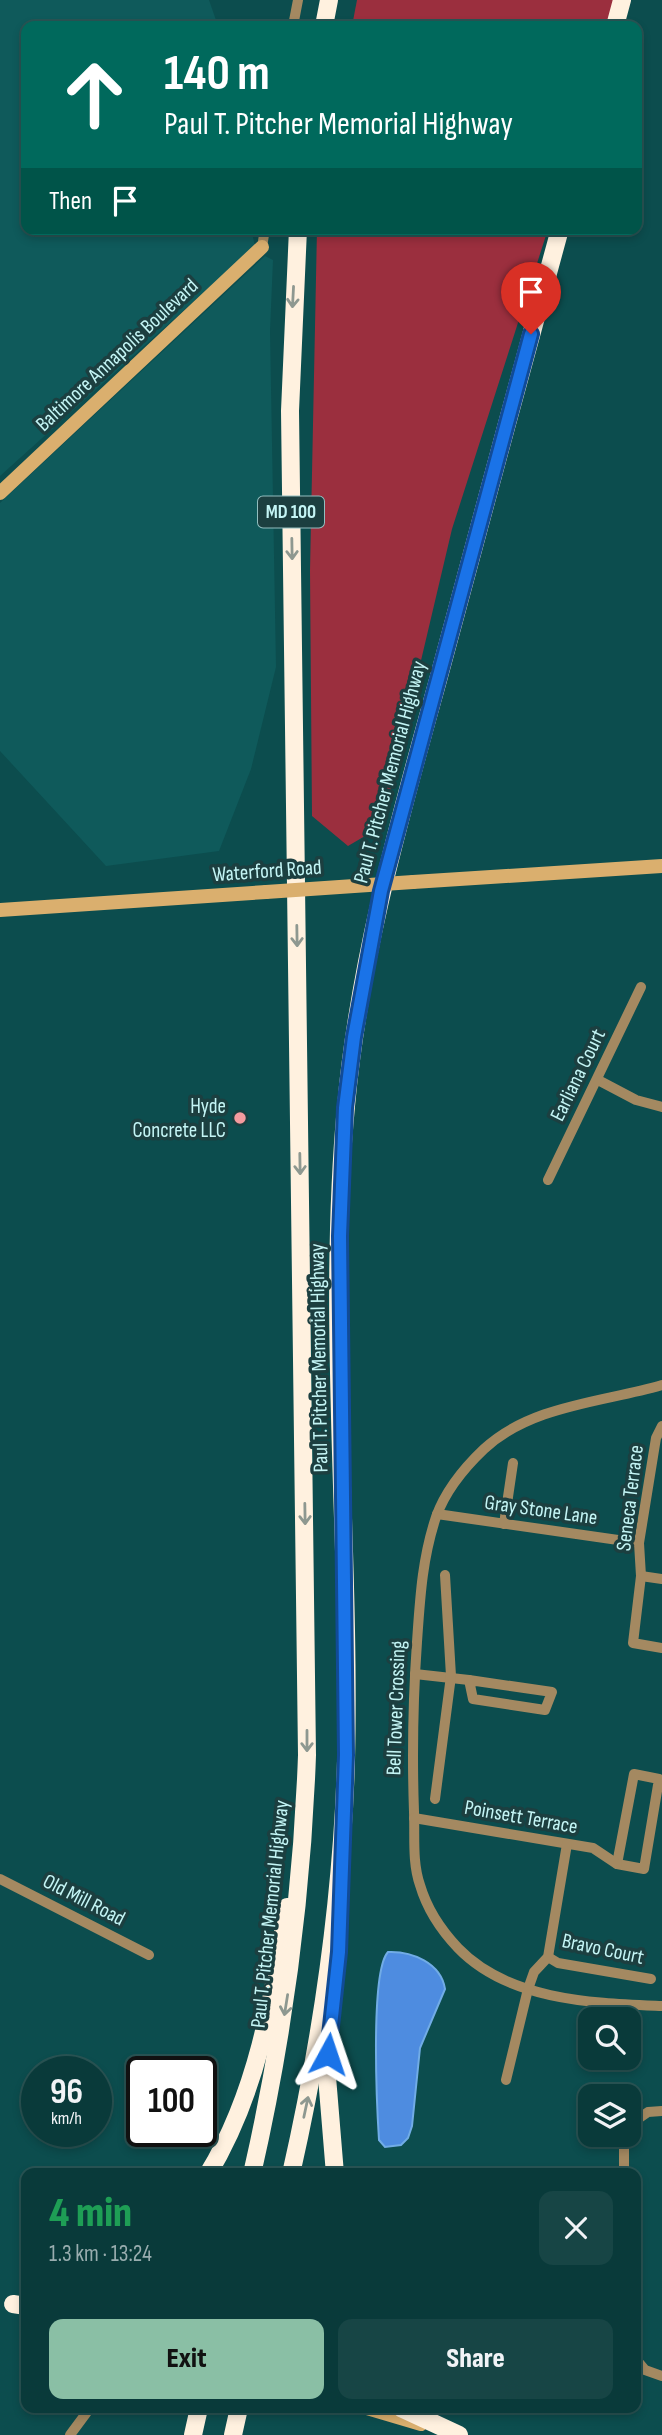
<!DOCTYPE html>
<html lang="en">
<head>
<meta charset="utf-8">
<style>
	body { margin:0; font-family:"Sofia Sans Condensed",sans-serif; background:#174545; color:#f1f3f6; height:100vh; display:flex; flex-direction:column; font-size:26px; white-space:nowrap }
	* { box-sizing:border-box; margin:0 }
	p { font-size:23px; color:#99adaf }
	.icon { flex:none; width:38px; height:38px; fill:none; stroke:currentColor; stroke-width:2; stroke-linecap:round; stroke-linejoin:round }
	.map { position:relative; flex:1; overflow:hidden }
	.panel { position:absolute; left:21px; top:2168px; width:620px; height:245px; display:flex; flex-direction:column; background:#093a3a; border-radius:14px; box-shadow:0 4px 10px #0003,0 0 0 2px #295454 }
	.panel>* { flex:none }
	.hud { position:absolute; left:21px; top:21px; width:621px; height:214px; border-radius:14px; box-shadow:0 4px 10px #0003,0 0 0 2px #295454; background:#00695c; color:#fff; overflow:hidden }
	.fabs { position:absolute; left:578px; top:2007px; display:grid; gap:14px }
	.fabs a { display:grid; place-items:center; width:63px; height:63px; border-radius:14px; background:#093a3a; box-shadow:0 4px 10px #0003,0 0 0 2px #295454; font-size:35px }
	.speed { position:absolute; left:21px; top:2056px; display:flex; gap:14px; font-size:35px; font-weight:700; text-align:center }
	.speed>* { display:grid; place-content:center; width:91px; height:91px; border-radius:50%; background:#093a3a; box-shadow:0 4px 10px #0003,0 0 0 2px #295454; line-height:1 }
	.speed small { font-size:18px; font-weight:400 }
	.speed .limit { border:4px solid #111; border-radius:10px; background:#fff; color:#111 }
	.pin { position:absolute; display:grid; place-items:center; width:60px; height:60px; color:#fff; margin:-72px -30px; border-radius:50% 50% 50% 0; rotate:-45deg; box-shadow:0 0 7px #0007 }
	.pin .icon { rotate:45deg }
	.me { position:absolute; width:77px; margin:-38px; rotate:5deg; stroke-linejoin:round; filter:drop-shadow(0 0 5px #0008) }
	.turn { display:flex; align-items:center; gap:24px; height:147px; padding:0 28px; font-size:32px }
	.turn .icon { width:91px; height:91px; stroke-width:2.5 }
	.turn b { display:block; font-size:49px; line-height:60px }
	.then { display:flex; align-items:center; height:66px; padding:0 28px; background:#0003; gap:14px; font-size:26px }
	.round { display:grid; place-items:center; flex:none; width:74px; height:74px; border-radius:14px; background:#174545 }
	.headline { display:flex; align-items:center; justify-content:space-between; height:119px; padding:0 28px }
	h1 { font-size:42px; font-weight:800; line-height:52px; color:#1e9e55 }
	.button { display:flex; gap:14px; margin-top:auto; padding:14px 28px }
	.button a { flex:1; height:80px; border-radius:14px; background:#8abfa5; color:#111; font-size:28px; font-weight:800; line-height:80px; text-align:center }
	.button a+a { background:#174545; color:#f1f3f6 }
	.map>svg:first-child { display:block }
	.built { fill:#0f5a5b }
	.green { fill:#9b2f3e }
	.water { fill:#4e8ce0; stroke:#71ace6; stroke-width:2 }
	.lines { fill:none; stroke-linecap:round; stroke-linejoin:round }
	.street { stroke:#a48961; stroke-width:10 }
	.secondary { stroke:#daaf6e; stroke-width:14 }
	.highway { stroke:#fff1df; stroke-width:18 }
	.secondary-bridge { stroke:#daaf6e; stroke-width:14 }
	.oneway { stroke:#8e9890 }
	.route-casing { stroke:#114b97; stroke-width:18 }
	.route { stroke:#1a73e8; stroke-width:12 }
	.poi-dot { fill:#f49b9f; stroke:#1c3f40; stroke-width:2.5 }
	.labels { text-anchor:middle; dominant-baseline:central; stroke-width:7; stroke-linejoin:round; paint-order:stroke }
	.shield { fill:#1c3f40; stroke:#92bebf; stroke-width:2 }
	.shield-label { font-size:19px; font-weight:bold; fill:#c4f5f5 }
	.street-label { font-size:21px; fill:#c4f5f5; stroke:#1c3f40 }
	.poi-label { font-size:21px; fill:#c4f5f5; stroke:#1c3f40; text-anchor:end }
</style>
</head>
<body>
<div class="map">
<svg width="662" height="2435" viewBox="0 0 662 2435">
	<rect width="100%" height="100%" fill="#0c4d4e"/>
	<!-- built -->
	<g class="built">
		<polygon points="0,0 209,0 218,26 26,26 26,229 251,229 255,246 0,476"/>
		<polygon points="265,256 273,260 270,331 276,667 251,769 219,851 106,866 0,751 0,503"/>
	</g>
	<!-- green -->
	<g class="green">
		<polygon points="357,0 622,0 613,26 352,26"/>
		<polygon points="317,229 548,229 452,529 382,826 348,846 312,816 310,571"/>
	</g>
	<!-- water -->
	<path class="water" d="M388,1952C412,1951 441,1963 445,1989L420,2048L412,2126L408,2138L401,2145L385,2147L379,2140C377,2109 370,1971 388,1952Z"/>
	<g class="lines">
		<!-- street -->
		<g class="street">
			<polyline points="293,26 298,0"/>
			<polyline points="262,247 265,229"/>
			<polyline points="598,1080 636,1100 662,1107"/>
			<polyline points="548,1180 641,987"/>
			<path d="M662,1385C604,1402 531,1405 484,1449C465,1467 445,1492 436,1517C422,1559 420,1599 417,1642C413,1699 412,1755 414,1812C415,1836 412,1862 420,1885C427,1909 441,1930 458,1948C509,2001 594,2003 662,2006"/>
			<polyline points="437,1514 639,1543"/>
			<polyline points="504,1524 513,1463"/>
			<polyline points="641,1576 639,1543 656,1438 662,1426"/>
			<polyline points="662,1579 641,1576 633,1643 662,1648"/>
			<polyline points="415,1674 469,1680"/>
			<polygon points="469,1680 552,1692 545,1710 473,1699"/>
			<polygon points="634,1774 659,1779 644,1869 617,1864"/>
			<polyline points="435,1799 451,1676 445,1575"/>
			<polyline points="414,1818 593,1848 617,1864"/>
			<polyline points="0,1879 149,1955"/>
			<polyline points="548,1957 558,1963 651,1979"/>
			<polyline points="506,2080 528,1989 534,1972 548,1957 567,1844"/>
			<polyline points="628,2126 648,2112 662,2111"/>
			<polyline points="624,2174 624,2135"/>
			<polyline points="635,2358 645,2370 662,2376"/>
			<polyline points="70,2435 90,2408"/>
		</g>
		<!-- secondary -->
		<g class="secondary">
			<polyline points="0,493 262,247"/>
			<polyline points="413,882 662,866"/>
			<polyline points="0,910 266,892"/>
			<polyline points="367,2408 421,2424"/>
		</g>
		<!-- highway -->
		<g class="highway">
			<polyline points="324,26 329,0"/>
			<polyline points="615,26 622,0"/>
			<polyline points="330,2034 327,2077 335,2174"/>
			<path d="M208,2174C258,2091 272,2001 287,1907"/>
			<path d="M252,2174C284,2034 302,1897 307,1755L290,411L298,229"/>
			<path d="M291,2174C322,2037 342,1901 346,1761C351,1544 326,1322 346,1106C359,960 399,821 438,680C478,530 519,379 560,229"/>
			<polyline points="13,2304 26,2306"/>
			<polyline points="401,2408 459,2435"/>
			<polyline points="193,2435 199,2408"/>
			<polyline points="233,2435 239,2408"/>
		</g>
		<!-- secondary-bridge -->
		<polyline class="secondary-bridge" points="266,892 413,882"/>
	</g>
	<!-- one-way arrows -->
	<defs><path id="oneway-shaft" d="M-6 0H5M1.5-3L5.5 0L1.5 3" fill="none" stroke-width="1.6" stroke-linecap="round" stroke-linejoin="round" transform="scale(1.75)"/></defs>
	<g class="oneway">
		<use href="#oneway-shaft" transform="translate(293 297) rotate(93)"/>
		<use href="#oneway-shaft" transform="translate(292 549) rotate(89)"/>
		<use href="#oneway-shaft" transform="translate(297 936) rotate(89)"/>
		<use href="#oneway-shaft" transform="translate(300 1164) rotate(89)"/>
		<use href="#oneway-shaft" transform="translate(305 1514) rotate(89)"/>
		<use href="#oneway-shaft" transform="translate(307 1741) rotate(90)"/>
		<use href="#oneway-shaft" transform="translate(286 2005) rotate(99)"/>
		<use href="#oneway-shaft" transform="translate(306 2107) rotate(-78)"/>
	</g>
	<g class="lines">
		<!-- route casing -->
		<g class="route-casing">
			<polyline id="route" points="328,2054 339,1952 346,1755 340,1236 345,1108 354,1037 381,891 531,334"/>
		</g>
		<!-- route -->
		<use href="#route" class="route"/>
	</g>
	<!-- markers -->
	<circle class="poi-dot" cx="240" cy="1118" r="7"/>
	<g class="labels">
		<!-- shield labels -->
		<rect class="shield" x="258" y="496.5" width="66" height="31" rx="5"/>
		<g class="shield-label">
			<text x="291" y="512">MD 100</text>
		</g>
		<!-- street labels -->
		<g class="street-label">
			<text transform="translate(117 355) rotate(-43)">Baltimore Annapolis Boulevard</text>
			<text transform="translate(390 772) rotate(-75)">Paul T. Pitcher Memorial Highway</text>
			<text transform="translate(267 871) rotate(-4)">Waterford Road</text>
			<text transform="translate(578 1075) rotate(-64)">Earliana Court</text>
			<text transform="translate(319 1358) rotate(-91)">Paul T. Pitcher Memorial Highway</text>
			<text transform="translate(630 1498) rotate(-83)">Seneca Terrace</text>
			<text transform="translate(541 1510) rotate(8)">Gray Stone Lane</text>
			<text transform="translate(396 1708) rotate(-88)">Bell Tower Crossing</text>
			<text transform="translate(521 1817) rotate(10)">Poinsett Terrace</text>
			<text transform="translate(84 1900) rotate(27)">Old Mill Road</text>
			<text transform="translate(270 1914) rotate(-84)">Paul T. Pitcher Memorial Highway</text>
			<text transform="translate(603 1949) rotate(12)">Bravo Court</text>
		</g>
		<!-- poi labels -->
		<g class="poi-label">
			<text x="226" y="1106">Hyde<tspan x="226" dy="24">Concrete LLC</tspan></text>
		</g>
	</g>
</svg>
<div class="fabs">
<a><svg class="icon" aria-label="search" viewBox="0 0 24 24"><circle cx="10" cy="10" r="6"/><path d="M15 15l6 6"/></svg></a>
<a><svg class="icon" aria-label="layers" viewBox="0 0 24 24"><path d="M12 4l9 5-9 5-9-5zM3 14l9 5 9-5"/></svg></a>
</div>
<div class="speed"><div>96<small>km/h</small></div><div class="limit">100</div></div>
<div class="pin" style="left:531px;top:334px;background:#d93025"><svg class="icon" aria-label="arrive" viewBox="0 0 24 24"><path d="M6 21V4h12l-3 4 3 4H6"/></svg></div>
<svg class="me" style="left:328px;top:2054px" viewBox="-20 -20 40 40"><path d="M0-17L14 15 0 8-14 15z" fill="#1a73e8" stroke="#fff" stroke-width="4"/></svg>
<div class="hud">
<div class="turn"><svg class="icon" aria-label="ahead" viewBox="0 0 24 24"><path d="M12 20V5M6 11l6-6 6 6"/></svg><div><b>140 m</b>Paul T. Pitcher Memorial Highway</div></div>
<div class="then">Then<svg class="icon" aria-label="arrive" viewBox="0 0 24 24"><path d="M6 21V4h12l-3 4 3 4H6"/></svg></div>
</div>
<section class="panel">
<div class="headline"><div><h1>4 min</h1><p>1.3 km · 13:24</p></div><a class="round"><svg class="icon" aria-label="close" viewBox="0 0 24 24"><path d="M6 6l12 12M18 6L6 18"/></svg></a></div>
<div class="button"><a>Exit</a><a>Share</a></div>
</section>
</div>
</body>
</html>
